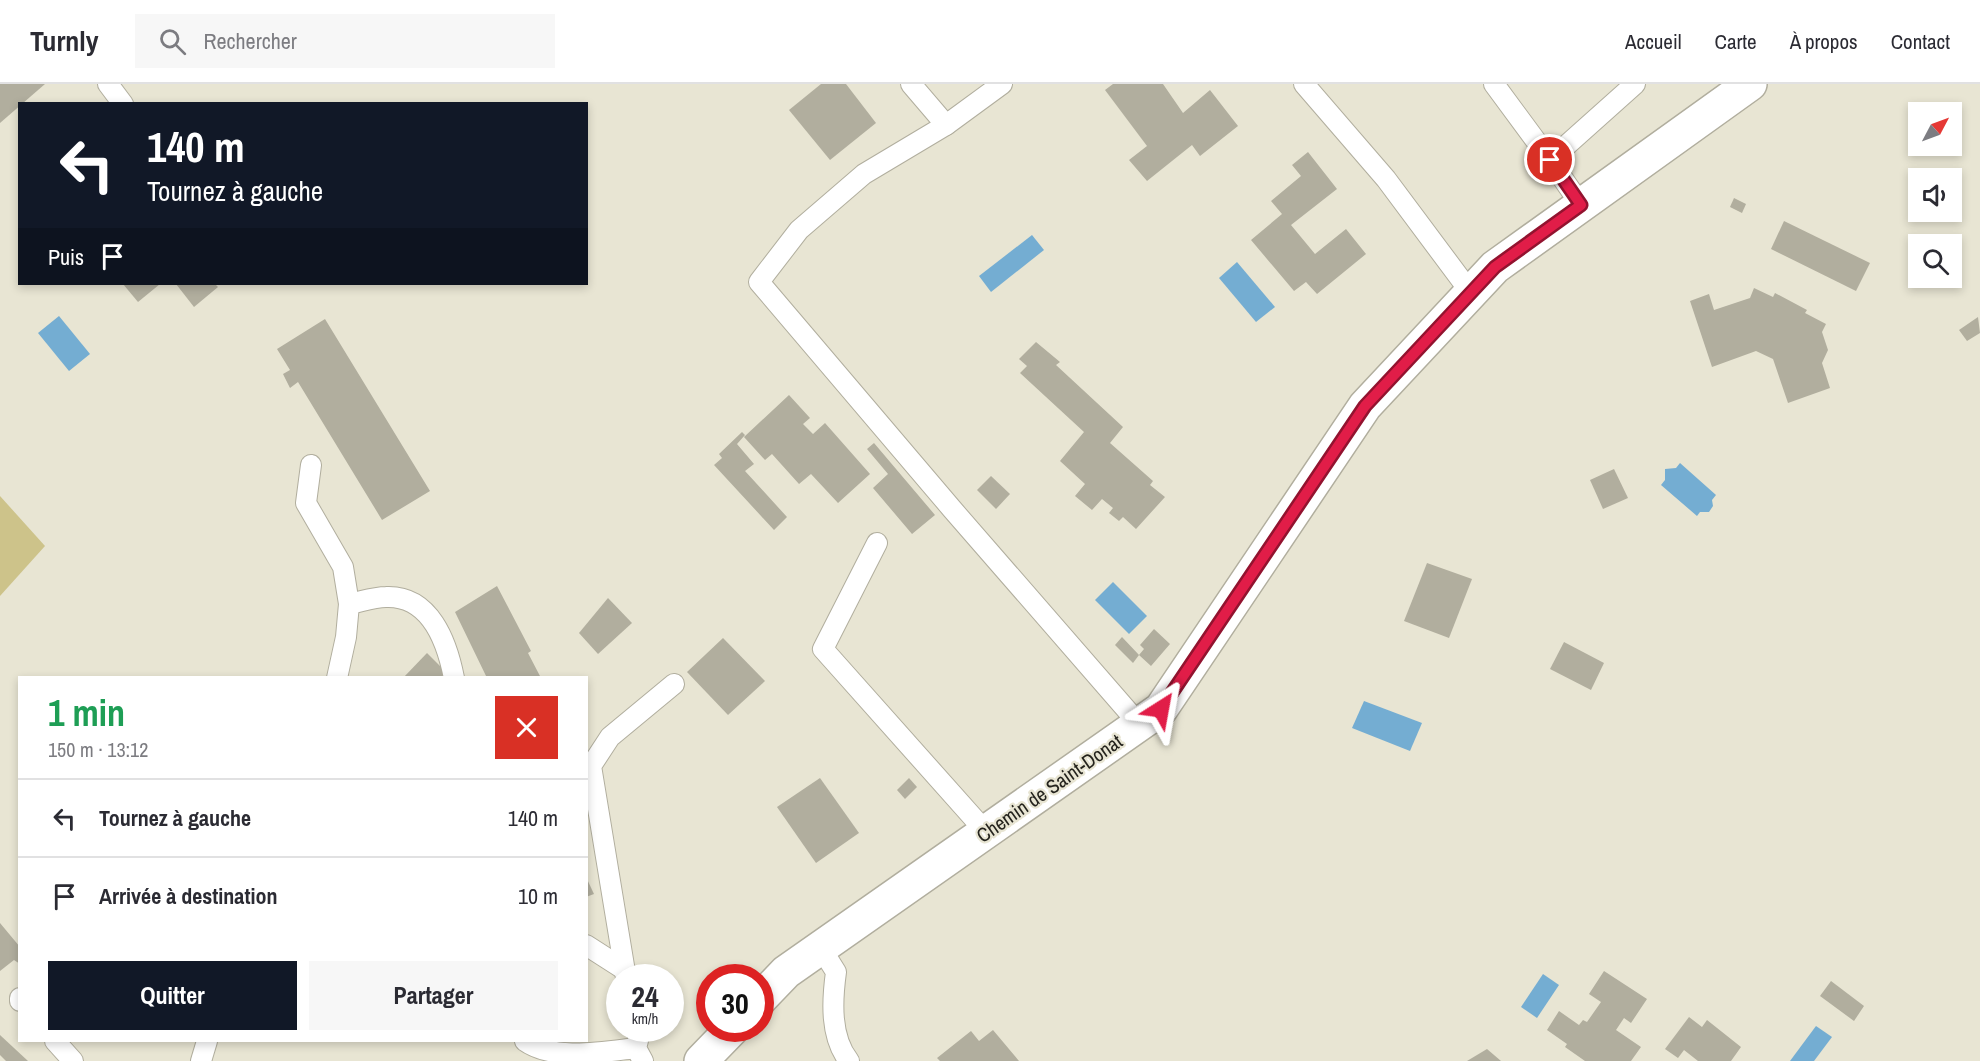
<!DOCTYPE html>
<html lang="fr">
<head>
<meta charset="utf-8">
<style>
	body { margin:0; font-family:"Archivo Narrow",sans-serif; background:#f7f7f7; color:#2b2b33; height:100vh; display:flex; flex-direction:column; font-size:22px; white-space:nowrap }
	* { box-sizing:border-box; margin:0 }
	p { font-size:20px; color:#7c7c81 }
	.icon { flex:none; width:33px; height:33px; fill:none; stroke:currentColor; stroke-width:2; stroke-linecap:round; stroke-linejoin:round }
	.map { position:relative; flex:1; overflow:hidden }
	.sheet { position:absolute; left:18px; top:592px; width:570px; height:366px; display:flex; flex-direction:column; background:#fff; border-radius:0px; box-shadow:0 3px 9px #0003 }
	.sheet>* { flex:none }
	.hud { position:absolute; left:18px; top:18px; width:570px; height:183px; border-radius:0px; box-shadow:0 3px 9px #0003; background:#111827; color:#fff; overflow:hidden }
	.needle { width:39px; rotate:49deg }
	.controls { position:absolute; left:1908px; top:18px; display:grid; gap:12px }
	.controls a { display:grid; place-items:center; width:54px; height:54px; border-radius:0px; background:#fff; box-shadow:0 3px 9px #0003; font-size:30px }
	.speed { position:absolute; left:606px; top:880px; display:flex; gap:12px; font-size:30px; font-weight:700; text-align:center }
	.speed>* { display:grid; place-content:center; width:78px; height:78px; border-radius:50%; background:#fff; box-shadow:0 3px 9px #0003; line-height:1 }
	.speed small { font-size:15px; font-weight:400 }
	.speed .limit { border:9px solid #d22; background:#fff; color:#111 }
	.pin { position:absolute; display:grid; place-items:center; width:51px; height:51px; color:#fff; margin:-26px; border:3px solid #fff; border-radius:50%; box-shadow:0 2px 6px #0007 }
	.me { position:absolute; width:66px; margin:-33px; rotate:34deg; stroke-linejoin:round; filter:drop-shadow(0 0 4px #0008) }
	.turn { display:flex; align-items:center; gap:21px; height:126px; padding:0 30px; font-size:27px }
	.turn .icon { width:78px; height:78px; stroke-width:2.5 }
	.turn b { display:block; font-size:42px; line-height:51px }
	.then { display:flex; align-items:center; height:57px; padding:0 30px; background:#0003; gap:12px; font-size:22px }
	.round { display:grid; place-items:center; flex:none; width:63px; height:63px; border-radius:0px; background:#f7f7f7 }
	.overview { display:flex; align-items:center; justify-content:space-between; height:102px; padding:0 30px }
	h1 { font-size:36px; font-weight:700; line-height:45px; color:#1e9e55 }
	.action { display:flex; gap:12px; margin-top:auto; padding:12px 30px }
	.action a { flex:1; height:69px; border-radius:0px; background:#111827; color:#fff; font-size:24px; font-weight:700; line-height:69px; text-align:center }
	.action a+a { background:#f7f7f7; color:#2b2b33 }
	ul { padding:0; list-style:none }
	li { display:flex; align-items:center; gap:18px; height:78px; padding:0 30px; border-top:2px solid #e1e1e2 }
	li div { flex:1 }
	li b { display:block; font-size:22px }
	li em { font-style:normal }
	header { display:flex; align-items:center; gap:36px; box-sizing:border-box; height:84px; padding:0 30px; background:#fff; border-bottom:2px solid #e1e1e2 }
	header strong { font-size:28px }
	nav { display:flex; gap:33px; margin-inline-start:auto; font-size:21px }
	.search { width:420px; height:54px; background:#f7f7f7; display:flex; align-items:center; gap:15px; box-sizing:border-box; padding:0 21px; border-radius:0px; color:#7c7c81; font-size:22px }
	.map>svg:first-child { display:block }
	.green { fill:#cdc38a }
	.water { fill:#74add2 }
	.building { fill:#b1ae9e }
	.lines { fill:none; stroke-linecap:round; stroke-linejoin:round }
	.service-casing { stroke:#b1ae9e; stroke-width:22 }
	.minor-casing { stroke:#b1ae9e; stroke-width:36 }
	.service { stroke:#fff; stroke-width:20 }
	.minor { stroke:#fff; stroke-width:33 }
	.route-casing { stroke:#92132f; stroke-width:15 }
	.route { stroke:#e11d48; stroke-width:10 }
	.labels { text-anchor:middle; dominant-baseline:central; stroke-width:4.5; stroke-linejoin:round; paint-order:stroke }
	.street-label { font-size:20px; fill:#24231d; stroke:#e8e5d3 }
</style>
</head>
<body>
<header>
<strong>Turnly</strong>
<div class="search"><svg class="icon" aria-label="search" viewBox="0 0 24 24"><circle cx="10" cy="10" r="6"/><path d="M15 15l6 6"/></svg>Rechercher</div>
<nav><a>Accueil</a><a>Carte</a><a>À propos</a><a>Contact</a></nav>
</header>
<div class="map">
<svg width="1980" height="977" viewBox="0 0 1980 977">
	<rect width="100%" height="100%" fill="#e8e5d3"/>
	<!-- green -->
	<polygon class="green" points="0,412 45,462 0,512"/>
	<!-- water -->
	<g class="water">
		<polygon points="1032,151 1044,166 991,208 979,192"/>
		<polygon points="1237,178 1275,223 1256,238 1219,194"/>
		<polygon points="59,232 90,270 69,287 38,249"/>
		<polygon points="1680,379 1716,411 1712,416 1713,422 1709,428 1700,428 1697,432 1661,401 1665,396 1665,385 1676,384"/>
		<polygon points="1113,498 1147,532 1129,550 1095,516"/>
		<polygon points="1364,617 1422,639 1410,667 1352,644"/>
		<polygon points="1543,890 1559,901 1537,934 1521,923"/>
		<polygon points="1816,942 1832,953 1814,977 1790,977"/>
	</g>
	<!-- building -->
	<g class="building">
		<polygon points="0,0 45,0 0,39"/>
		<polygon points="821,0 846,0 876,39 830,76 789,26"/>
		<polygon points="1113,0 1163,0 1183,29 1210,6 1238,42 1200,72 1192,61 1147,97 1129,76 1147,62 1105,6"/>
		<polygon points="1308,68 1337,105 1291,141 1315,170 1346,145 1366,170 1317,210 1306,198 1294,207 1251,156 1282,130 1271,117 1301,92 1292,81"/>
		<polygon points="1734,114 1746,120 1742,129 1730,123"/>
		<polygon points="1784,137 1870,179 1856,207 1771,165"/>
		<polygon points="123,200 160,200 138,218"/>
		<polygon points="176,200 215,200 218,203 194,223"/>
		<polygon points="1754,204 1773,213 1775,209 1807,226 1805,229 1826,240 1822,248 1828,266 1822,279 1830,304 1788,319 1773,275 1756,267 1712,283 1690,217 1709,210 1714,226 1750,214"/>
		<polygon points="1978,233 1980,249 1967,257 1959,246"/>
		<polygon points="325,235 430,407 382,436 298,298 290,304 283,290 290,286 277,265"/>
		<polygon points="1036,258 1060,278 1056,281 1123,343 1110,359 1153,397 1150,401 1165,413 1136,445 1123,433 1119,437 1109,429 1113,424 1102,415 1092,426 1075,412 1085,400 1060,377 1084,348 1020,289 1027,282 1019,275"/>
		<polygon points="789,311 810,334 803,340 813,350 825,339 870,390 838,419 811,390 799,400 772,370 765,376 744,353"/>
		<polygon points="742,348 745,351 737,360 754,380 745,387 787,433 774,446 714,381 722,374 719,370"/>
		<polygon points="874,359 935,431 912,450 873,404 888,390 867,365"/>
		<polygon points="1614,385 1628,414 1603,425 1590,396"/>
		<polygon points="991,392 1010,410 996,425 977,406"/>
		<polygon points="1427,479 1472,495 1449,554 1404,537"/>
		<polygon points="497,502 531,567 528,569 541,594 487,594 455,528"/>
		<polygon points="608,514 632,539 598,570 579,549"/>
		<polygon points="1154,545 1170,560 1151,582 1139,571 1133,579 1115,561 1122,553 1139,571 1144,565 1140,561"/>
		<polygon points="723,554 765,597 728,631 687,588"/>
		<polygon points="1564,558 1604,579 1591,606 1550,585"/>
		<polygon points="427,569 446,588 440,594 403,594"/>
		<polygon points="820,694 859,749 816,779 777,723"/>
		<polygon points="909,694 917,703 905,715 897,706"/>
		<polygon points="586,793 594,810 586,813"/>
		<polygon points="0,839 20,863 20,880 14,876 0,887"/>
		<polygon points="1604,887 1647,915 1631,939 1624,934 1616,946 1641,963 1631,977 1585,977 1565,963 1567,960 1547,946 1559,927 1579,941 1583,936 1587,938 1601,918 1589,910"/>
		<polygon points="1831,897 1864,922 1854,937 1820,912"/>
		<polygon points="1689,933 1702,943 1707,936 1741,963 1731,977 1698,977 1684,966 1678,974 1665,965"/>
		<polygon points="993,946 1019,977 940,977 937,974 971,947 979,957"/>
		<polygon points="0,951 28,977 6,977 0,971"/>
		<polygon points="1487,965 1501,977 1467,977"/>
	</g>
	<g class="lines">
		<!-- service casing -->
		<g class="service-casing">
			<g id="service">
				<polyline points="108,0 123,20"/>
				<polyline points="911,0 946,41 1002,0"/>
				<polyline points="1304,0 1386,95 1471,209"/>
				<polyline points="1494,0 1550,76"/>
				<polyline points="946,41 864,90 799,146 759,198 952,425 1139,640"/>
				<polyline points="1581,121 1550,76 1635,0"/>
				<polyline points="311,381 306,419 343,483 349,520 346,553 337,594"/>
				<polyline points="877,459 823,565 986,748"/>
				<path d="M349,520C360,518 374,513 386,513C430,511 447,558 454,594"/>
				<polyline points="586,861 625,886"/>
				<path d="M821,864L836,888C832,917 830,953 849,977"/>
				<polyline points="626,894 591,682 610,653 674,600"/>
				<polyline points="20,914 20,917"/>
				<polyline points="641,945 636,964 643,977"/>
				<polyline points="55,957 73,977"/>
				<path d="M525,957C553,977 602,968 636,964"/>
				<polyline points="201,977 207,957"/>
			</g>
		</g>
		<!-- minor casing -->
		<g class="minor-casing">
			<g id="minor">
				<polyline points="760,915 786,888 1161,625 1365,322 1495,183 1750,0"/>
				<polyline points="701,977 732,945"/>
			</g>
		</g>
		<!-- service -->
		<use href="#service" class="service"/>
		<!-- minor -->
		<use href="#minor" class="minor"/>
	</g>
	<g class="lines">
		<!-- route casing -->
		<g class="route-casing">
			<polyline id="route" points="1161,625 1365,322 1495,183 1581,121 1550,76"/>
		</g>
		<!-- route -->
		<use href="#route" class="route"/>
	</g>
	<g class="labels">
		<!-- street labels -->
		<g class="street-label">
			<text transform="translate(1049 704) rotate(-35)">Chemin de Saint-Donat</text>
		</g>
	</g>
</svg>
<div class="controls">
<a><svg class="needle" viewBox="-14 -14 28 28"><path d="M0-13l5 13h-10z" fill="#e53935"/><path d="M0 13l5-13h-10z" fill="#7c7c81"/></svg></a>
<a><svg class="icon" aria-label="sound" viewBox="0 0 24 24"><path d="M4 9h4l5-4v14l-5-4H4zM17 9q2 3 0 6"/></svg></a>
<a><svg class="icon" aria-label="search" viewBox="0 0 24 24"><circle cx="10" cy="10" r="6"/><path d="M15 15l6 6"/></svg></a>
</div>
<div class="speed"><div>24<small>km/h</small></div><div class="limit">30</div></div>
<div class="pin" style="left:1550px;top:76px;background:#d93025"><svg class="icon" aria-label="arrive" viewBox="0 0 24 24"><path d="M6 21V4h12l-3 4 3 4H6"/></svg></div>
<svg class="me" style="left:1161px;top:625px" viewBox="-20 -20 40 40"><path d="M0-17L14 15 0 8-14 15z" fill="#e11d48" stroke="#fff" stroke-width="4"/></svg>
<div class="hud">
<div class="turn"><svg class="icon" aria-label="left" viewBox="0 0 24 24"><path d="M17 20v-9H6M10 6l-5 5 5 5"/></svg><div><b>140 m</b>Tournez à gauche</div></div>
<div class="then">Puis<svg class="icon" aria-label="arrive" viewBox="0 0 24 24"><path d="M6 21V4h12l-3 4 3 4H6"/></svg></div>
</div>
<section class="sheet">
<div class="overview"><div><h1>1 min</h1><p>150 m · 13:12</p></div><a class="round" style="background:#d93025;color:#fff"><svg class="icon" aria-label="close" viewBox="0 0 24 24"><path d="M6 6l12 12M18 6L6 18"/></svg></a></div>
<ul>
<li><svg class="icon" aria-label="left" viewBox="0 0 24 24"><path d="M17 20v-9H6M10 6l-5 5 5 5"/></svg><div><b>Tournez à gauche</b></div><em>140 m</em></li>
<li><svg class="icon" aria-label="arrive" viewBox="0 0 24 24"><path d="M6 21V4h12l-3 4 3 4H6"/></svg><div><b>Arrivée à destination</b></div><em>10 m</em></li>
</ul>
<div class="action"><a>Quitter</a><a>Partager</a></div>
</section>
</div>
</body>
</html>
